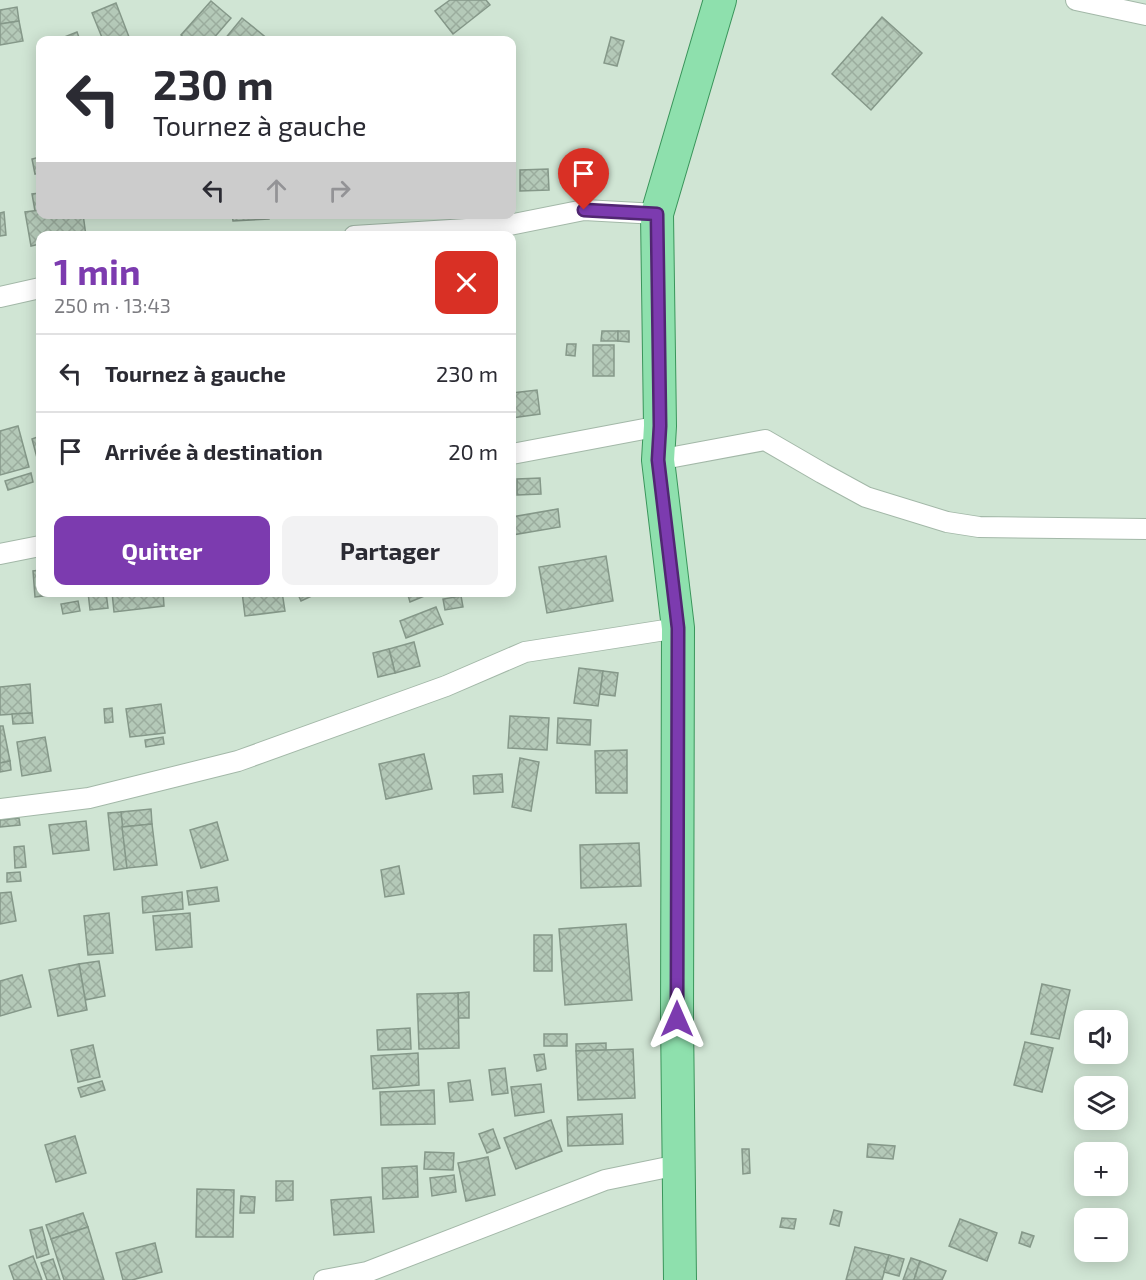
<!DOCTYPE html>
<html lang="fr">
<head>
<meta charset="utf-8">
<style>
	body { margin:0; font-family:"Exo 2",sans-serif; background:#f2f2f3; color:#2b2b33; height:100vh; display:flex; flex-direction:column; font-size:22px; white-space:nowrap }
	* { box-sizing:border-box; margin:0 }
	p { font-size:20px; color:#7c7c81 }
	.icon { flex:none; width:33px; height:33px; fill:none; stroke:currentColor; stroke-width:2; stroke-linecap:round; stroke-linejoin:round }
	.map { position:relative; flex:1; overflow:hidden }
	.panel { position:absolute; left:36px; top:231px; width:480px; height:366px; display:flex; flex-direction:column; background:#fff; border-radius:12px; box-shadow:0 3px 15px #0003 }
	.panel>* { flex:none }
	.guide { position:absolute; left:36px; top:36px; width:480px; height:183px; border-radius:12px; box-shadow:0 3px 15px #0003; background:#fff; color:#2b2b33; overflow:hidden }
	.controls { position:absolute; left:1074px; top:1010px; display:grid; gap:12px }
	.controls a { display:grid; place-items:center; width:54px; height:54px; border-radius:12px; background:#fff; box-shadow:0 3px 15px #0003; font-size:30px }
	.pin { position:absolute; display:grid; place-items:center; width:51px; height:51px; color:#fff; margin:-62px -26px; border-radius:50% 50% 50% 0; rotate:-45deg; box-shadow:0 0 6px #0007 }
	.pin .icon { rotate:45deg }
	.me { position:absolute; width:66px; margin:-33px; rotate:0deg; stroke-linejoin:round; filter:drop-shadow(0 0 4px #0008) }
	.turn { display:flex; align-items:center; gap:21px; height:126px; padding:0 18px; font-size:27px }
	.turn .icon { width:78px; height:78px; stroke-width:2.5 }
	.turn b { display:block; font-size:42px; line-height:51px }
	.lanes { display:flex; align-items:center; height:57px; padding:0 18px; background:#0003; justify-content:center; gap:30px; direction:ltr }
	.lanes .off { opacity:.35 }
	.round { display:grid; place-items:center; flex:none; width:63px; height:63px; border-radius:12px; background:#f2f2f3 }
	.overview { display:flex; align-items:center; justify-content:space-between; height:102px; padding:0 18px }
	h1 { font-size:36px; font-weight:700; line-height:45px; color:#7c3baf }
	.action { display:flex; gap:12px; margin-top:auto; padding:12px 18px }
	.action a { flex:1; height:69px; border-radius:12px; background:#7c3baf; color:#fff; font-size:24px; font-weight:700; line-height:69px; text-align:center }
	.action a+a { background:#f2f2f3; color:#2b2b33 }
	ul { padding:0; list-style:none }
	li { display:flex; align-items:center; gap:18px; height:78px; padding:0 18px; border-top:2px solid #e1e1e2 }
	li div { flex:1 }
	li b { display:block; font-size:22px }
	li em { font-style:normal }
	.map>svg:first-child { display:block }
	.building { fill:url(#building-cross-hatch); stroke:#859889; stroke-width:1.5 }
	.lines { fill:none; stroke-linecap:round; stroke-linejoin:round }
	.minor-casing { stroke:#a3b8a8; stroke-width:22 }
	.primary-casing { stroke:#3a955b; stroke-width:34 }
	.minor { stroke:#fff; stroke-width:20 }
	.primary { stroke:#8ee0ad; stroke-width:32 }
	.route-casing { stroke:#512672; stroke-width:15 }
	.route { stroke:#7c3baf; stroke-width:10 }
</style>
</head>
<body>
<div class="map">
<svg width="1146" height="1280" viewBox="0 0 1146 1280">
	<defs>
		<pattern id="building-cross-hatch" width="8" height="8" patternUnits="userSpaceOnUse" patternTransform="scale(1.5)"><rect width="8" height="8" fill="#b4c9b8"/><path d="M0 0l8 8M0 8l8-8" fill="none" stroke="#9bad9e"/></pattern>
	</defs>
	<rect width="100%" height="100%" fill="#d0e5d4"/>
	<!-- building -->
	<g class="building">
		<polygon points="450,0 486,0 490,5 453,34 435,11"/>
		<polygon points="211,1 231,18 212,40 187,40 181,35"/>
		<polygon points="116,3 129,37 120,40 103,40 92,13"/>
		<polygon points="17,7 19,21 0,24 0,10"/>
		<polygon points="882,17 922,53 871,110 832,74"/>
		<polygon points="242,18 268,39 266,40 224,40"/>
		<polygon points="19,21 23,41 0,45 0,24"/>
		<polygon points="77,32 80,40 57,40"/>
		<polygon points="611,37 624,41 617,66 604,63"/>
		<polygon points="40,157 40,173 35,174 32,159"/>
		<polygon points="548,169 549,190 520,191 520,170"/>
		<polygon points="40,193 40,210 35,211 32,194"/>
		<polygon points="40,210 40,214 83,214 86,236 40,236 40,244 31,246 25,212"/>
		<polygon points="4,212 6,235 0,236 0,213"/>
		<polygon points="232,214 269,214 269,219 233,221"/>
		<polygon points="602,331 618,331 618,341 601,341"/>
		<polygon points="618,331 629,331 629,342 618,341"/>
		<polygon points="567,344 576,344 575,356 566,355"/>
		<rect x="593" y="345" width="21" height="31"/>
		<polygon points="537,390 540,414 512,418 512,393"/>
		<polygon points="18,426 29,467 0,475 0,431"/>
		<polygon points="40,436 40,469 32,439"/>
		<polygon points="31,473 33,482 8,490 5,481"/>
		<polygon points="540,478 541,494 517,495 517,479"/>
		<polygon points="558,509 560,527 512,535 512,517"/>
		<polygon points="606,556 613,601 547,613 539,567"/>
		<polygon points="40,570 40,592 82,592 35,597 33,571"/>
		<polygon points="88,592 106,592 108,608 90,610"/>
		<polygon points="112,592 163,592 164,606 114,612"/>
		<polygon points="242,592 282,592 285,611 245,616"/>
		<polygon points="297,592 316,592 316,594 301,601"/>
		<polygon points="407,592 434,592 410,602"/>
		<polygon points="461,596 463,607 445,610 443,599"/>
		<polygon points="78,601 80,611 63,614 61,604"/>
		<polygon points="436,607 443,624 406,638 400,621"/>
		<polygon points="414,642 420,666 395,673 389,649"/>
		<polygon points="389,649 395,673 378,677 373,653"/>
		<polygon points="579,668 603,671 598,706 574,703"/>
		<polygon points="603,671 618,673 615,696 600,694"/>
		<polygon points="30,684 32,713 0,715 0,687"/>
		<polygon points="161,704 165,733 130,737 126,709"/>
		<polygon points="112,708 113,722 105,723 104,709"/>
		<polygon points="32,713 33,723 13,724 12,714"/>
		<polygon points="510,716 549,718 547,750 508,748"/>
		<polygon points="558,718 591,720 590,745 557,743"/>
		<polygon points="0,726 3,726 10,761 0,763"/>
		<polygon points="45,737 51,771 22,776 17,742"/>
		<polygon points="163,737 164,744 146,747 145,740"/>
		<polygon points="627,750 627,793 596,793 595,751"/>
		<polygon points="424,754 432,789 386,799 379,764"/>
		<polygon points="520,758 539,762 531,811 512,807"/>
		<polygon points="10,761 11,770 0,772 0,763"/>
		<polygon points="502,774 503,792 474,794 473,776"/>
		<polygon points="151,809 152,824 122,827 121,812"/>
		<polygon points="121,812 127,868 114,870 108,813"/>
		<polygon points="19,818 20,825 0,827 0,820"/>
		<polygon points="86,821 89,850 53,854 49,825"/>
		<polygon points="217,822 228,860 201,868 190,830"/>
		<polygon points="152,824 157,865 127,868 122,827"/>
		<polygon points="639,843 641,886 581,888 580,845"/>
		<polygon points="24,846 26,867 15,868 14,847"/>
		<polygon points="399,866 404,894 385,897 381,870"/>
		<polygon points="20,872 21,881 7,882 7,873"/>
		<polygon points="217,887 219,901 189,905 187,891"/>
		<polygon points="11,892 16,921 0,924 0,893"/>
		<polygon points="182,892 183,909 143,913 142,897"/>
		<polygon points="109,913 113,953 88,955 84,916"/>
		<polygon points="190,913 192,947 156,950 153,916"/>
		<polygon points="626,924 632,1000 565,1005 559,929"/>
		<rect x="534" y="935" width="18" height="36"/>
		<polygon points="99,961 105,996 85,1000 79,964"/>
		<polygon points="79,964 87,1010 58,1016 49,970"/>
		<polygon points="22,975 31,1007 0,1016 0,981"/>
		<polygon points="1042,984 1070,990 1059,1039 1031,1034"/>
		<polygon points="469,992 469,1018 458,1018 458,993"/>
		<polygon points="458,993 459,1048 419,1049 417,994"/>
		<polygon points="410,1028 411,1049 378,1050 377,1030"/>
		<rect x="544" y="1034" width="23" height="12"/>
		<polygon points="1025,1042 1053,1048 1042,1092 1014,1085"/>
		<polygon points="606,1043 606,1050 576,1051 576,1044"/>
		<polygon points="93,1045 100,1077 78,1082 71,1050"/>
		<polygon points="633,1049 635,1098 578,1100 576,1051"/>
		<polygon points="418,1053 419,1085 373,1089 371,1056"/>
		<polygon points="544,1054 546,1069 537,1071 534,1055"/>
		<polygon points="505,1068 508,1093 492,1095 489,1070"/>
		<polygon points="470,1080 473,1100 450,1102 448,1083"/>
		<polygon points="102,1081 105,1090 81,1097 78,1088"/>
		<polygon points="541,1084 544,1112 515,1116 511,1087"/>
		<polygon points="434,1090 435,1124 381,1125 380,1092"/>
		<polygon points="622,1114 623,1144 568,1146 567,1117"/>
		<polygon points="551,1120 562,1151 516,1169 504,1138"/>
		<polygon points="493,1129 500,1148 487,1153 479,1134"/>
		<polygon points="75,1136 86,1173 56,1182 45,1145"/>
		<polygon points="868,1144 895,1146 893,1159 867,1157"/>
		<polygon points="742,1149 749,1149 750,1173 743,1174"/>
		<polygon points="425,1152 454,1153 453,1170 424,1169"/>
		<polygon points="488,1157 495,1195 466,1201 458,1163"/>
		<polygon points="417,1166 418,1197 383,1199 382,1168"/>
		<polygon points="454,1175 456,1192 432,1196 430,1178"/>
		<polygon points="276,1181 293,1181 293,1200 276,1201"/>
		<polygon points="197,1189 234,1190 233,1237 196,1237"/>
		<polygon points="241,1196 255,1197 254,1213 240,1213"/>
		<polygon points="371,1197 374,1232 334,1235 331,1200"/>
		<polygon points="834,1210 842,1212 839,1226 830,1224"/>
		<polygon points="83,1213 88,1227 51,1239 46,1225"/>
		<polygon points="782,1218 796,1219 794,1229 780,1227"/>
		<polygon points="960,1219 997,1233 987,1261 949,1246"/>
		<polygon points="42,1227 49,1254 37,1258 30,1230"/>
		<polygon points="88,1227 104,1280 64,1280 51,1239"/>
		<polygon points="1022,1232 1034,1236 1030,1247 1019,1243"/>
		<polygon points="155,1243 162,1272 132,1280 123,1280 116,1253"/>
		<polygon points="855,1247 889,1255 882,1280 846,1280"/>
		<polygon points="889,1255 904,1259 899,1276 884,1272"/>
		<polygon points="33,1256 42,1280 14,1280 9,1266"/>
		<polygon points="911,1258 920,1261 914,1280 903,1280"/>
		<polygon points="53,1259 60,1280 47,1280 41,1263"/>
		<polygon points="920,1261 946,1271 942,1280 914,1280"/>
	</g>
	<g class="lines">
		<!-- minor casing -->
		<g class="minor-casing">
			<g id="minor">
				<polyline points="1076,0 1146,15"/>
				<polyline points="354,236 499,227 584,210 657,214"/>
				<polyline points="0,297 40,288"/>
				<polyline points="512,454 660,426"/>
				<polyline points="658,460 765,440 822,473 866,497 947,522 979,527 1146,529"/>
				<polyline points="0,554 40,546"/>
				<polyline points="0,809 89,798 238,761 446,686 525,652 678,628"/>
				<polyline points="324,1280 367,1272 605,1180 678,1165"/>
			</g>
		</g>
		<!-- primary casing -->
		<g class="primary-casing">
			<polyline id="primary" points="680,1280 677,1019 678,628 658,460 660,426 657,214 720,0"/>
		</g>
		<!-- minor -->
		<use href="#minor" class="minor"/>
		<!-- primary -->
		<use href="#primary" class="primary"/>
	</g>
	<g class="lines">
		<!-- route casing -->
		<g class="route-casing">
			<polyline id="route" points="584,210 657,214 660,426 658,460 678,628 677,1019"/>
		</g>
		<!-- route -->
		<use href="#route" class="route"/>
	</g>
</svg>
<div class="controls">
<a><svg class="icon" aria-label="sound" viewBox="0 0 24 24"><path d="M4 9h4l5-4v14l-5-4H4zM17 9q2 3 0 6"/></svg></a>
<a><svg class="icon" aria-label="layers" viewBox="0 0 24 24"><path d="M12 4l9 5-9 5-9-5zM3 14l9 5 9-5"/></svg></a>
<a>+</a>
<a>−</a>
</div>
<div class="pin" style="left:584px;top:210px;background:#d93025"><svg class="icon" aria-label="arrive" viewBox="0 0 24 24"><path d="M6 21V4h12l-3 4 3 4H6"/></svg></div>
<svg class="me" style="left:677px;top:1019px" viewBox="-20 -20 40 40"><path d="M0-17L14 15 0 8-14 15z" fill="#7c3baf" stroke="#fff" stroke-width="4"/></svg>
<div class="guide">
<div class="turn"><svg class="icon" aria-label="left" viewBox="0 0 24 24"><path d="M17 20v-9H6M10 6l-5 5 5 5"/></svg><div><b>230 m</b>Tournez à gauche</div></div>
<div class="lanes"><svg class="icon" aria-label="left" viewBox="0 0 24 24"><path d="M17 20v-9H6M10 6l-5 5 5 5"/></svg><svg class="icon off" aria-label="ahead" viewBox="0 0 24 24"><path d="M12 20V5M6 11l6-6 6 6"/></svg><svg class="icon off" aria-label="right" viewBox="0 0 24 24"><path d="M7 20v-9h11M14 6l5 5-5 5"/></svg></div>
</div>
<section class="panel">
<div class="overview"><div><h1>1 min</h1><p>250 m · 13:43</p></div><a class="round" style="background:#d93025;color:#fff"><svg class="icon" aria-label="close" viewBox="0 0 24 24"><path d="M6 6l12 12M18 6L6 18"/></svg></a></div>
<ul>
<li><svg class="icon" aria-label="left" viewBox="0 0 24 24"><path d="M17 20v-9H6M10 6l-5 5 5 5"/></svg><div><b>Tournez à gauche</b></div><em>230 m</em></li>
<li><svg class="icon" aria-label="arrive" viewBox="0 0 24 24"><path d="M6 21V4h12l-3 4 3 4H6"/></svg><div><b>Arrivée à destination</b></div><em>20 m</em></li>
</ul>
<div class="action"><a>Quitter</a><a>Partager</a></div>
</section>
</div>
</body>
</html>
